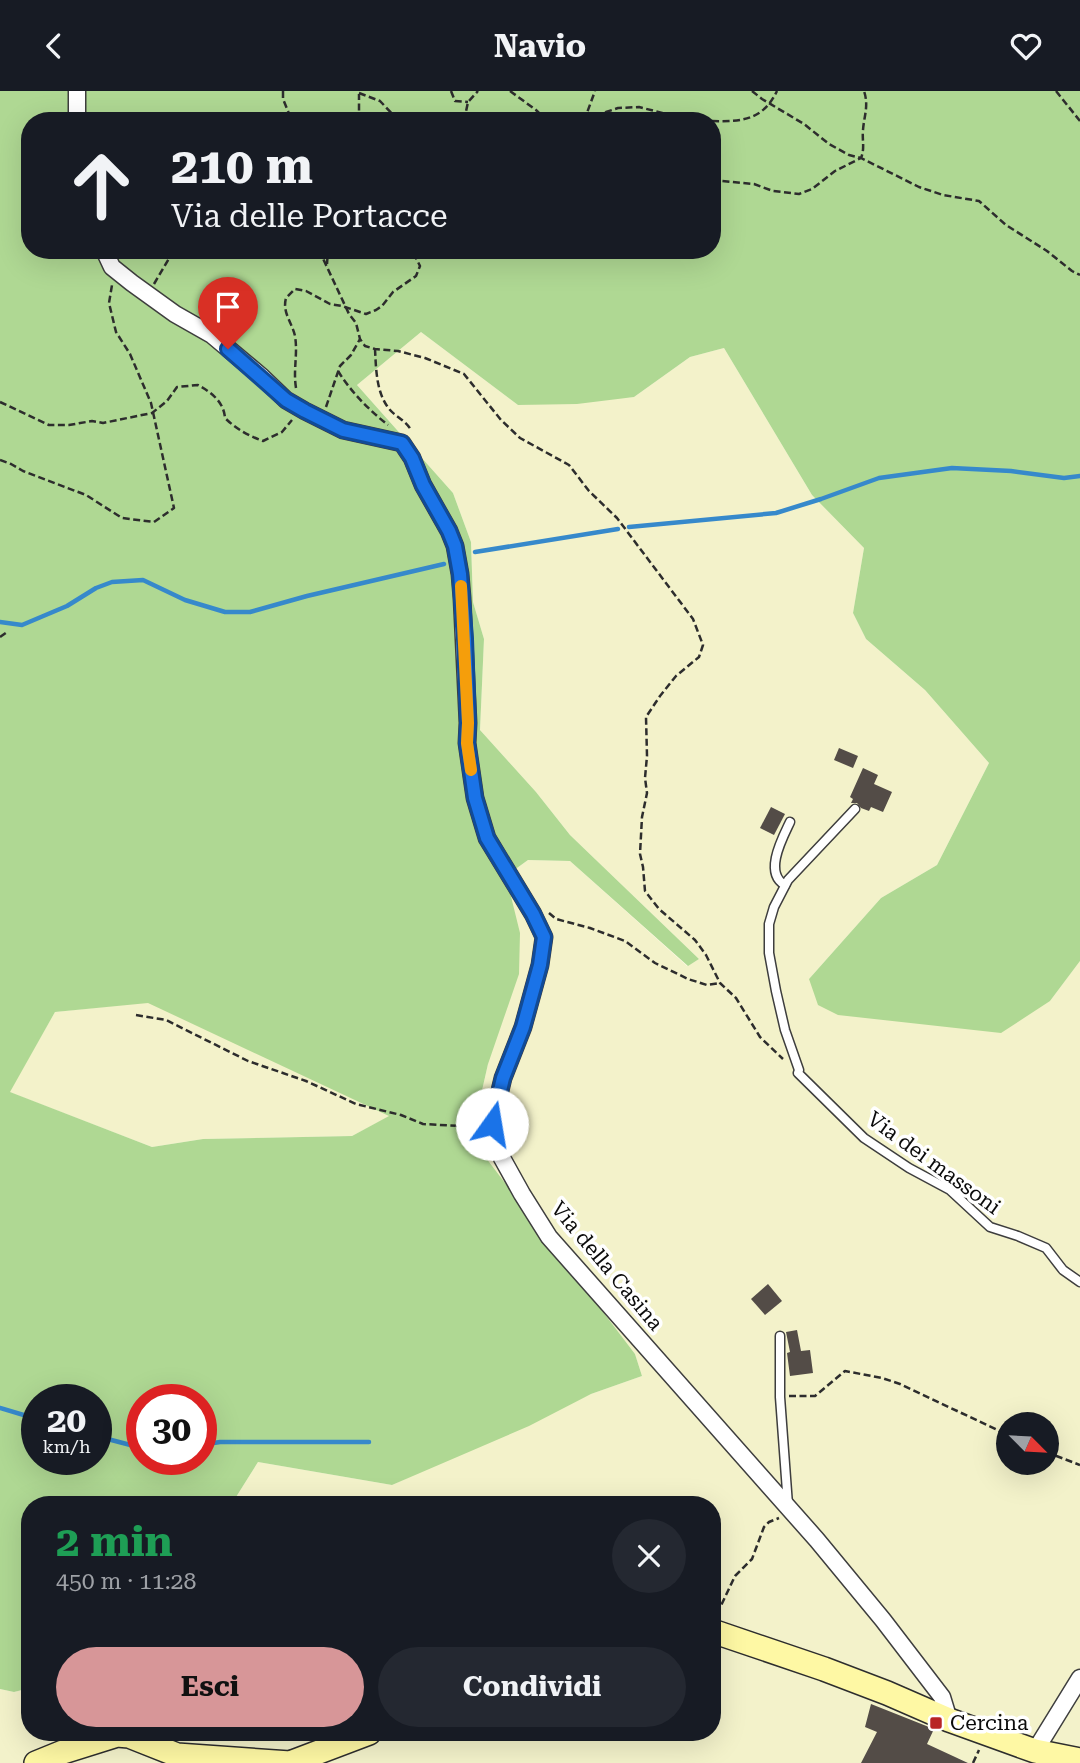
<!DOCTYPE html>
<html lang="it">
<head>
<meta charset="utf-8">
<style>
	body { margin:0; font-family:"Roboto Serif",serif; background:#242831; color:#f1f3f6; height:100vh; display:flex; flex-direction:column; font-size:26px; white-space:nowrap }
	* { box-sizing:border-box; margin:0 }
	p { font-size:23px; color:#9ea1a6 }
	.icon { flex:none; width:38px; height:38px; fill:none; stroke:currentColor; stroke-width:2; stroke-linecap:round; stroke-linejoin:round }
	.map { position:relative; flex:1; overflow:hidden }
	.panel { position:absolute; left:21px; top:1405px; width:700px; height:245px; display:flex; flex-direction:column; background:#171b24; border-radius:28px; box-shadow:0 7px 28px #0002 }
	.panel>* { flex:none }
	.hud { position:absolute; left:21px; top:21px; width:700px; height:147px; border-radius:28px; box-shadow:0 7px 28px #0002; background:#171b24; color:#f1f3f6; overflow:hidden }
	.needle { width:46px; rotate:114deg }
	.fabs { position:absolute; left:996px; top:1321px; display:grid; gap:14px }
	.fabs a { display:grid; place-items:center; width:63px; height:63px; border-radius:50%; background:#171b24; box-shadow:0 7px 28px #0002; font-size:35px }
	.speed { position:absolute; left:21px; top:1293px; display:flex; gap:14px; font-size:35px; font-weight:700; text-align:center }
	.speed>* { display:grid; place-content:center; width:91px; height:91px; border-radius:50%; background:#171b24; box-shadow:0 7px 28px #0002; line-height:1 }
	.speed small { font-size:18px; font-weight:400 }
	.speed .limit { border:10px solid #d22; background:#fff; color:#111 }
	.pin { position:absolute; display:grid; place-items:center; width:60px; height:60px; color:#fff; margin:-72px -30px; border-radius:50% 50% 50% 0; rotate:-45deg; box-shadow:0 0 7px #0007 }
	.pin .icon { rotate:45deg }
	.me { position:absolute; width:77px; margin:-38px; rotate:13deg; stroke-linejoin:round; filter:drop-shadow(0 0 5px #0008) }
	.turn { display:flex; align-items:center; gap:24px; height:147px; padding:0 35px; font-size:32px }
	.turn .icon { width:91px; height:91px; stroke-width:2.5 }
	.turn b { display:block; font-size:49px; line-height:60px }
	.round { display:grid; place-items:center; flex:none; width:74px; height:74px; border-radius:37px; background:#242831 }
	.overview { display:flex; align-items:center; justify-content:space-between; height:119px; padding:0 35px }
	h1 { font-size:42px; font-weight:700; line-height:52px; color:#1e9e55 }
	.action { display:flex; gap:14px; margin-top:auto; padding:14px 35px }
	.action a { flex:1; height:80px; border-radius:42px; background:#d79698; color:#111; font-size:28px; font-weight:700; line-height:80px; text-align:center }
	.action a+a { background:#242831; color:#f1f3f6 }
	header { display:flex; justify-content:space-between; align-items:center; height:91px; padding:0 35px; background:#171b24; font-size:32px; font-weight:700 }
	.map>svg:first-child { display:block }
	.farmland { fill:#f3f2ca; fill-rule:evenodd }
	.forest { fill:#afd893; fill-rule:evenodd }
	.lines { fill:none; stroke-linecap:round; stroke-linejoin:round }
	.stream { stroke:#3689cb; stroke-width:4.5 }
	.building { fill:#534c47 }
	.lane-casing { stroke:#3e3e3e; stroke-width:11 }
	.street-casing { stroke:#3e3e3e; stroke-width:19 }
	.secondary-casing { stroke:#2d2d2d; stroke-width:26 }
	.path { stroke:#2d2d2d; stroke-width:2.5; stroke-dasharray:7 3.5; stroke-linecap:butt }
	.lane { stroke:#fff; stroke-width:8 }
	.street { stroke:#fff; stroke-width:16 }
	.secondary { stroke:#fef8a4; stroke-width:23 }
	.route-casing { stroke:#114b97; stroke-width:18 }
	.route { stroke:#1a73e8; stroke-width:12 }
	.slow { stroke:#f59e0b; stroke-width:12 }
	.poi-dot { fill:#b82525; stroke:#fff; stroke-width:2.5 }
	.labels { text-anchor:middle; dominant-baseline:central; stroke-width:7; stroke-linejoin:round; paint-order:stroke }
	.street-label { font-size:21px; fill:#0b0b0b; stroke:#fff }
	.poi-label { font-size:21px; fill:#0b0b0b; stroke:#fff; text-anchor:start }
</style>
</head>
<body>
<header><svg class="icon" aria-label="back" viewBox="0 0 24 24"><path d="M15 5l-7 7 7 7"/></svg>Navio<svg class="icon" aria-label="heart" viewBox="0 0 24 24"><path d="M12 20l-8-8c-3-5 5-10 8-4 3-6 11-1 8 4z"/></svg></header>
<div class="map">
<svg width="1080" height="1672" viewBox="0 0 1080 1672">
	<rect width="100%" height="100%" fill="#fffbe8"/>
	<!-- farmland -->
	<g class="farmland">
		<path d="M421,241L518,314L634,306L690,266L724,257L812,404L864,457L853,522L866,548L925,599L989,672L937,774L881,807L809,888L1050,910L1080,870V1664L1031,1670L1029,1672H968L958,1667L955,1672H0V1598L14,1601L30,1597V1642H712V1414H231L258,1371L392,1394L591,1303L642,1285L635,1263L486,1068L478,1017L488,973L506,785L528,769L570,770L687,875L699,868L570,744L536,701L480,639L484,548L473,511L471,451L453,402L357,294ZM1008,1334H1046V1372H1008Z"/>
		<polygon points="148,911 390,1025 352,1045 203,1048 152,1056 9,1001 55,921"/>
	</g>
	<!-- forest -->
	<path class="forest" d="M0,0H1080V870L1050,910L1001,942L838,924L818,914L809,888L881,807L937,774L989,672L925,599L866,548L853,522L864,457L812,404L724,257L690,266L634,306L577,313L518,314L421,241L357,294L453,402L471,451L473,511L484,548L480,639L536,701L570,744L699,868L688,875L570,770L528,769L506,785L520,842L519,883L488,973L478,1017L486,1067L635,1263L642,1285L591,1303L529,1335L392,1394L258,1371L231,1414H30V1597L14,1601L0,1598ZM30,30H712V159H30ZM148,912L389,1025L352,1045L203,1048L152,1056L10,1001L55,921ZM37,1309H96V1368H37ZM142,1309H201V1368H142Z"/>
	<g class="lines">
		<!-- stream -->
		<g class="stream">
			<polyline points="629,436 776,422 821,408 879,387 952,377 1011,380 1064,387 1080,385"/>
			<polyline points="475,461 618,438"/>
			<polyline points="0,531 22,534 67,515 96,497 112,491 143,489 185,509 225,521 250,521 307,505 444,473"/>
			<polyline points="0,1317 37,1328"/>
			<polyline points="96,1345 142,1357"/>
			<polyline points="201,1354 220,1351 369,1351"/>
		</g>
	</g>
	<!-- building -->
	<g class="building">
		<polygon points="839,657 858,665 853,677 834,669"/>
		<polygon points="863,677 878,684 874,693 892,701 883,721 871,716 869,720 861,717 857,712 851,712 853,708 850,706"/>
		<polygon points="771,716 785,723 774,744 760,737"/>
		<polygon points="768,1193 782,1210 765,1224 751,1208"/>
		<polygon points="797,1239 801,1260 810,1259 813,1282 790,1285 787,1262 790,1261 786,1241"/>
		<polygon points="871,1613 934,1638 927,1653 968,1672 861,1672 877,1641 865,1636"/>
	</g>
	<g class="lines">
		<!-- lane casing -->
		<g class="lane-casing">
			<g id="lane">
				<polyline points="855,718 788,789 774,816 769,833 769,862 776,900 785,939 799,979 798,982 864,1047 909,1077 950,1099 990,1136 1018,1145 1046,1157 1063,1179 1080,1191"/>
				<path d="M785,794C763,782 783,746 790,731"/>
				<polyline points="780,1245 780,1306 788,1414"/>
			</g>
		</g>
		<!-- street casing -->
		<g class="street-casing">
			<g id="street">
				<polyline points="77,30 77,0"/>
				<polyline points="104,159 112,176 132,192 175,223 212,244 262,286 286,309 305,320 343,339 402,352 412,367 423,394 449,440 455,455 460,483 462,507 468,632 467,652 475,707 487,747 533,823 544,846 540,874 523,936 503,987 492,1033 502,1067 522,1103 549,1146 817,1449 883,1529 942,1606 949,1629"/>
				<polyline points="1035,1660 1080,1587"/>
			</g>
		</g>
		<!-- secondary casing -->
		<g class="secondary-casing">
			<g id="secondary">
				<polyline points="712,1541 715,1541 824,1578 887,1602 949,1629 1035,1660 1080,1669"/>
				<polyline points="36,1672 63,1661 117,1644 129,1645 177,1664 290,1672 369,1642"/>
			</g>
		</g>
		<!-- path -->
		<g class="path">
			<polyline points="283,0 283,8 292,30"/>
			<polyline points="451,0 455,10 468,11"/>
			<polyline points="510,0 536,19 547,30"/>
			<polyline points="752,0 762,8 804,33 829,53 849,64 861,67 919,96 943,104 979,110 1006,134 1047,160 1072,180 1080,184"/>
			<polyline points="1056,0 1080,30"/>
			<polyline points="359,2 380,10 399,30"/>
			<polyline points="352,30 359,26"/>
			<polyline points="359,30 359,3"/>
			<polyline points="464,30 468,11 478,0"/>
			<polyline points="584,30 595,0"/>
			<polyline points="599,30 606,21 618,17 639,16 678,26 710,30"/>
			<path d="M712,30C742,31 763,29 777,0"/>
			<path d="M712,89L754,93L773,100L799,103L812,98L835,80L861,67C865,57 862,50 863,39C864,25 869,15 864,0"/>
			<polyline points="319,159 349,223 356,232 360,248 365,255 375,258 398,260 425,267 464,283 501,329 520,347 569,374 589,400 617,427 693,528 703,554 699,566 676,585 660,605 646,626 647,665 645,687 647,702 642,726 640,763 643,776 645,800 659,818 695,849 706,864 720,892 736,907 760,946 783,968"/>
			<polyline points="327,173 328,159"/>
			<polyline points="154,193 174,159"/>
			<path d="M375,258C376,276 376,299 387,315C393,325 405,328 411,339"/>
			<path d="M338,280C351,301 369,319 388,334"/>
			<path d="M296,297C293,279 298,263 295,245C292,231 282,222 286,207L295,198L306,200L330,213L342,215L366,223L376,219L382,215L393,201L416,185L420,175L412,159"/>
			<path d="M0,311L49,334H69L92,330L103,332L152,322L167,310L177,296L198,294C211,301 224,311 225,327C236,338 249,345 263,350L282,341L292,329"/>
			<polyline points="326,316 340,275 351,264 360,248"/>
			<polyline points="0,369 11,373 23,380 86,404 122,427 154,431 174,417 151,312 130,263 116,241 109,212 112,194"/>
			<polyline points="0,546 7,541"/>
			<polyline points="549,822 556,828 590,837 625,850 655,872 688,888 707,894 720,892"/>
			<polyline points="136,924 166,929 248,970 306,990 356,1013 401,1024 423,1033 460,1035 478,1034"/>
			<polyline points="789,1305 815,1305 845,1280 882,1287 900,1293 1008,1344"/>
			<polyline points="1046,1361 1080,1374"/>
			<polyline points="372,1408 378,1414"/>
			<polyline points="717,1523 735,1485 752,1468 764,1436 769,1431 779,1427"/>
			<polyline points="973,1672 979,1659"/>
		</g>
		<!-- lane -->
		<use href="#lane" class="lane"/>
		<!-- street -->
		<use href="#street" class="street"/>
		<!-- secondary -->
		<use href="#secondary" class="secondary"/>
	</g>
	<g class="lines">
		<!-- route casing -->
		<g class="route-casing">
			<polyline id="route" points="228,258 286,309 305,320 343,339 402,352 412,367 423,394 449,440 455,455 460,483 465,548 468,632 467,652 475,707 487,747 533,823 544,846 540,874 523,936 503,987 492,1033"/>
		</g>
		<!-- route -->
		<use href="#route" class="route"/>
		<!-- slow -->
		<polyline class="slow" points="461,495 468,632 467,652 471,679"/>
	</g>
	<!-- markers -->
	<rect class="poi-dot" x="929" y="1625" width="14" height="14" rx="3.5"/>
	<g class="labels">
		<!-- street labels -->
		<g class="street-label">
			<text transform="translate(934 1072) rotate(36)">Via dei massoni</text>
			<text transform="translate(607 1175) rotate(50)">Via della Casina</text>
		</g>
		<!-- poi labels -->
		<g class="poi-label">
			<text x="950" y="1632">Cercina</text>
		</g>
	</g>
</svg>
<div class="fabs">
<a><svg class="needle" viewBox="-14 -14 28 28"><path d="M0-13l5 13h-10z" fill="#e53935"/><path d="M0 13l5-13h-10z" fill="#9ea1a6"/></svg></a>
</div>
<div class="speed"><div>20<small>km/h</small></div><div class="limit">30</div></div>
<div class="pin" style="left:228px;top:258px;background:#d93025"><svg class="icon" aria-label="arrive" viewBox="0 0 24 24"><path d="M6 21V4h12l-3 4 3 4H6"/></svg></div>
<svg class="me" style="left:492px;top:1033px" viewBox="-20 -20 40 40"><circle r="19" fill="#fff"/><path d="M0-13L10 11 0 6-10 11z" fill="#1a73e8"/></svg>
<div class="hud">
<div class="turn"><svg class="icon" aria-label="ahead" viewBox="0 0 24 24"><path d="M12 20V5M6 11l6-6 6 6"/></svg><div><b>210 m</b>Via delle Portacce</div></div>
</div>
<section class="panel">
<div class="overview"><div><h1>2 min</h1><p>450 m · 11:28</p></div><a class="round"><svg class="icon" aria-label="close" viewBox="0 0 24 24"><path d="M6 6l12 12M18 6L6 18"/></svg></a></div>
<div class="action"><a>Esci</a><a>Condividi</a></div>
</section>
</div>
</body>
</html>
